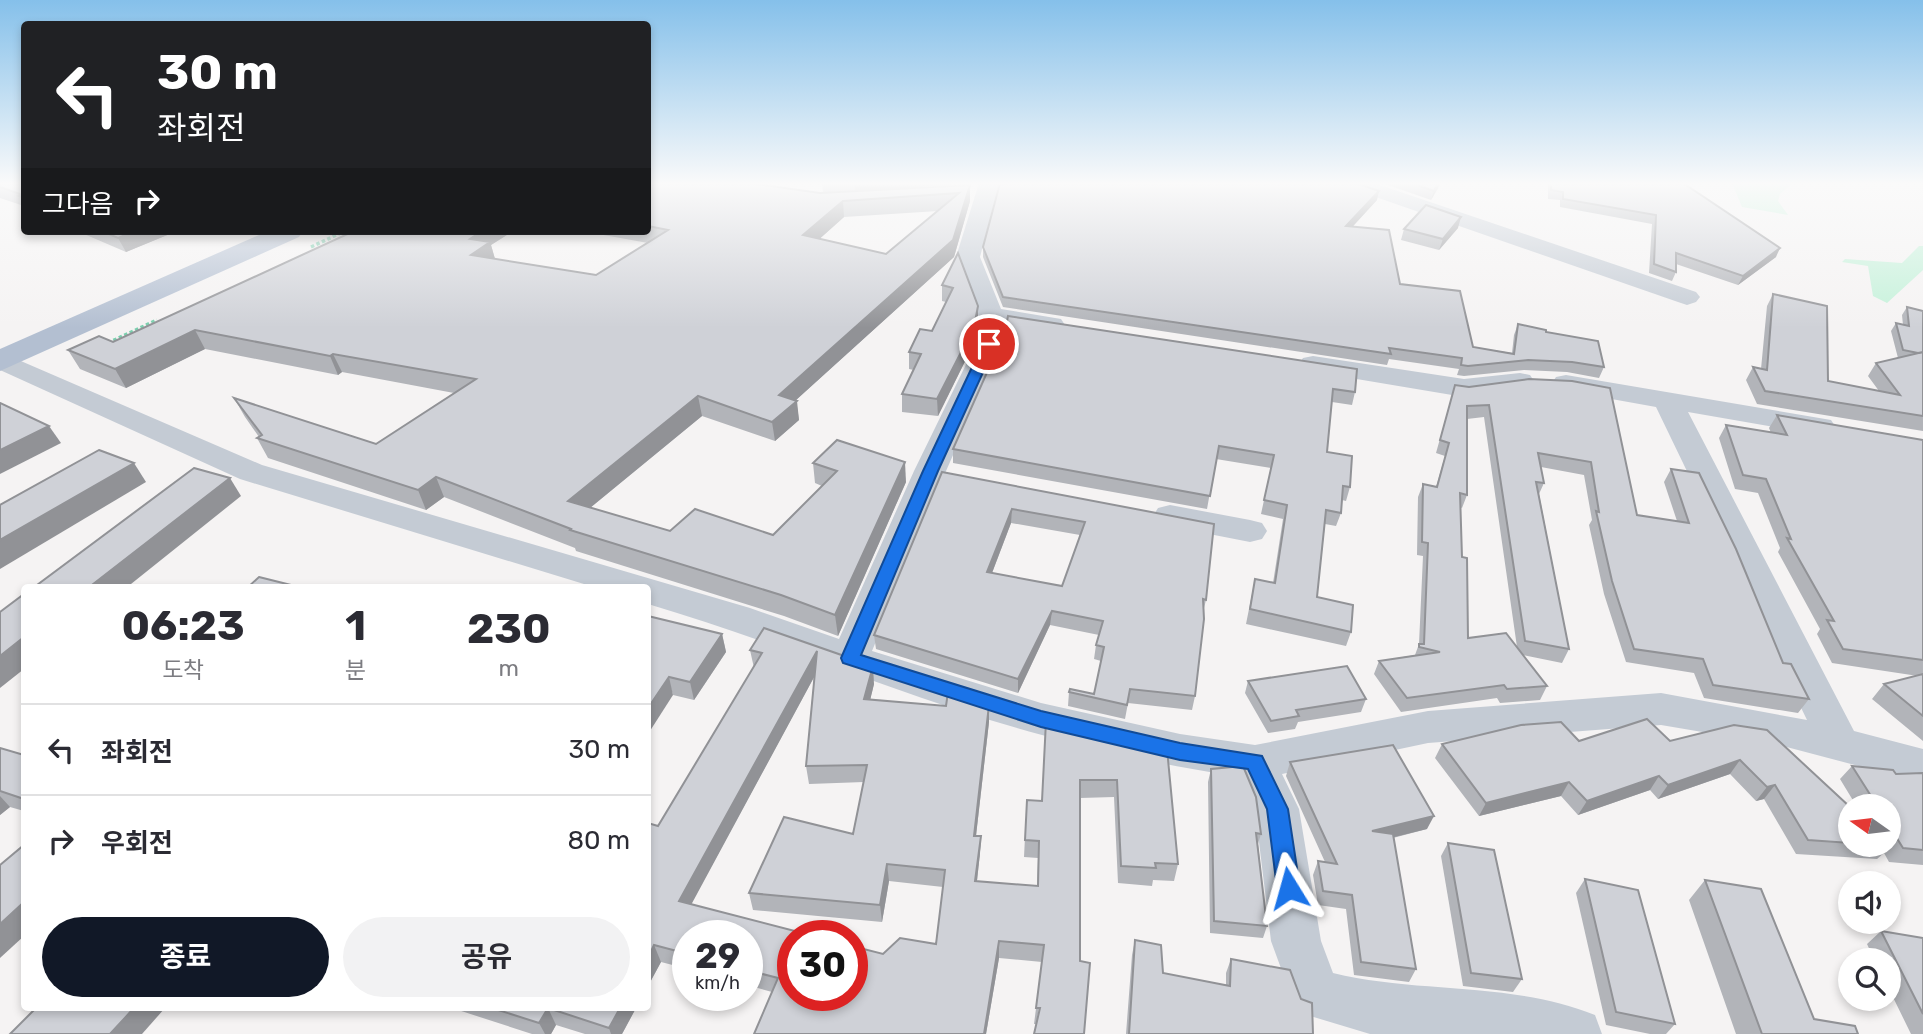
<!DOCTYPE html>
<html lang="ko">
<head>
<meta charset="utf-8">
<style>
	body { margin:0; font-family:Rubik,"Noto Sans KR",sans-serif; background:#f2f2f3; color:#2b2b33; height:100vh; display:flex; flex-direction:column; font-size:26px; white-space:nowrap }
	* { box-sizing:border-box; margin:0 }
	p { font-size:23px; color:#7c7c81 }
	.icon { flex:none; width:38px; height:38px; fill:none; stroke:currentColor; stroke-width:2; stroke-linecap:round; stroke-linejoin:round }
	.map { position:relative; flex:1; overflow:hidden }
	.panel { position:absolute; left:21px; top:584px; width:630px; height:427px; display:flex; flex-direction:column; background:#fff; border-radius:7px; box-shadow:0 4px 10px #0003 }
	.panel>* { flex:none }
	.guide { position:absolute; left:21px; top:21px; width:630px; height:214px; border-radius:7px; box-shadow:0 4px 10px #0003; background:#202124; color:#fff; overflow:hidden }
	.needle { width:46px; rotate:284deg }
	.buttons { position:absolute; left:1838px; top:794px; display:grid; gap:14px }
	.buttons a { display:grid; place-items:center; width:63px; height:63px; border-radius:50%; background:#fff; box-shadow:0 4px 10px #0003; font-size:35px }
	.speed { position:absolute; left:672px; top:920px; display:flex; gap:14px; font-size:35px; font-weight:700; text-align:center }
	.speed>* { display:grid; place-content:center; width:91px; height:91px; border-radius:50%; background:#fff; box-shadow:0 4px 10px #0003; line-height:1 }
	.speed small { font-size:18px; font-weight:400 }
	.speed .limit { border:10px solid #d22; background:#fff; color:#111 }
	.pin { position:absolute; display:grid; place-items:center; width:60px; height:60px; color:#fff; margin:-30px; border:4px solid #fff; border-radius:50%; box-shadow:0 2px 7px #0007 }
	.me { position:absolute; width:77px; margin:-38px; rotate:352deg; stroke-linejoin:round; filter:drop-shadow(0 0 5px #0008) }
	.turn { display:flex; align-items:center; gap:24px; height:147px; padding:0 21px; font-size:32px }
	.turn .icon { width:91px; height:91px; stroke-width:2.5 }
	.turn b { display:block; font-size:49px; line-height:60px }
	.then { display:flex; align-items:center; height:66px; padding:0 21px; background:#0003; gap:14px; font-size:26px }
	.eta { display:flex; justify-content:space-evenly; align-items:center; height:119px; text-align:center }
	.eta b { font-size:42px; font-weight:700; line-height:49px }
	.action { display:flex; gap:14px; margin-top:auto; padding:14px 21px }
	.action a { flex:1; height:80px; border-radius:42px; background:#111827; color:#fff; font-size:28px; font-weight:700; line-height:80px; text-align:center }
	.action a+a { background:#f2f2f3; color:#2b2b33 }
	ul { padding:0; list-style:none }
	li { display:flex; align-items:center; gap:21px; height:91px; padding:0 21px; border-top:2px solid #e1e1e2 }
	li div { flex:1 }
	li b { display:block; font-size:26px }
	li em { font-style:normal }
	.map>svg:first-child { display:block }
	.green { fill:#c3f1d9 }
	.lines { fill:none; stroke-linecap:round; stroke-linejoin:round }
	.path { stroke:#7bcfae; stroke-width:3.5; stroke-dasharray:3.5 2.5; stroke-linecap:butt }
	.minor { fill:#c4cbd4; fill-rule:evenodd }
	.major { fill:#b3bfd1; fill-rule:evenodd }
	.wall { fill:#b2b4b9; fill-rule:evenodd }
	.shaded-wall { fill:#919296 }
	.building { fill:#cfd1d7; stroke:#919296; stroke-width:2; fill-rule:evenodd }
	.route { fill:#1a73e8; stroke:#114b97; stroke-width:2 }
</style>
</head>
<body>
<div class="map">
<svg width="1923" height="1034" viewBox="0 0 1923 1034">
	<rect width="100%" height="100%" fill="#f5f3f3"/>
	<!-- green -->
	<g class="green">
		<polygon points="1732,183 1793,183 1780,194 1778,201 1788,215 1742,207"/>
		<polygon points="1919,246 1923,246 1923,270 1887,303 1873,296 1868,266 1842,262 1845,259 1902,263"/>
	</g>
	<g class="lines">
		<!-- path -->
		<g class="path">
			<polyline points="311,247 345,231"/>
			<polyline points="108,343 157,320"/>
		</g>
		<!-- minor -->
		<g class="minor">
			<path d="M979,183H999L980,257L1001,309L1061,319L1065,325L1061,331L1052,333L1006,326L1002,344L946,471L872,651L1041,703L1180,734L1255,745L1428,711L1661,693L1807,720L1656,407L1556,389L1552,383L1556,377L1566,375L1831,420L1835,426L1831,432L1820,435L1688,412L1854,731L1923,749V783L1779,745L1661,725L1428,743L1282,774L1299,809L1321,941L1333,973C1418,994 1511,981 1595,1015L1602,1034H1370L1297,1012L1271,941L1255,809L1241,777C1174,767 1108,753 1042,735C908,699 780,643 648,604V588H597L240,479L0,370V352L262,465L750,608L839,639L914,471L976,344L981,322L956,257Z"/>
			<polygon points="1344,183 1374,183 1696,292 1700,297 1696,302 1687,305 1678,302 1347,187"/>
			<polygon points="1313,356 1464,379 1520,373 1530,375 1534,381 1530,387 1464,397 1303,370 1299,364 1303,358"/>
			<polygon points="1170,505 1250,520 1262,523 1267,531 1262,539 1250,542 1158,524 1153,516 1158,508"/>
		</g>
		<!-- major -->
		<polygon class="major" points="268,231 303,231 299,237 0,371 0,349"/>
	</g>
	<!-- wall -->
	<g class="wall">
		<polygon points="0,183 24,183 24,206 0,198"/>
		<path d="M648,183L820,193L835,192H823L822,183H967L898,189L970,185V201L954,257L796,400L799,420L775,441L702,416L590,508L670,531L773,535L822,486L815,483L813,463L906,482L838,636L784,616L576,551L575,548L444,497L426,510L268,458L257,438L259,437L245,417L234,398L376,444L454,393L342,372L338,375L205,349L126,388L80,369L68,350L113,342L354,231H513L491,245L495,259L596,275L648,243L598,234L597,231H648ZM938,211L886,254L819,239L844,217Z"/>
		<polygon points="1382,183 1441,183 1431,200"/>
		<polygon points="1548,183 1683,183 1776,257 1738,285 1676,264 1676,272 1672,281 1649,273 1652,224 1560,207 1560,200 1548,199"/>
		<polygon points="1377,200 1352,227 1400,284 1473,347 1512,353 1514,335 1518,324 1546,332 1604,367 1599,378 1567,372 1524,370 1464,376 1457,375 1459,369 1389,359 1387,365 1003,307 983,257 983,247"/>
		<polygon points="1458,228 1439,250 1401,240 1404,229"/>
		<polygon points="77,231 177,231 126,252"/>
		<polygon points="958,253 978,322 974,343 938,416 902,412 902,394 914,370 909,369 909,352 932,331 946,302 942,301 942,285"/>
		<polygon points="1773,294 1828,381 1879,391 1868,376 1876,363 1898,358 1891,331 1896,323 1903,325 1902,315 1907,307 1923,311 1923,431 1757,404 1746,380 1753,367 1761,369 1767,306"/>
		<polygon points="1005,332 1355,392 1352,405 1332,402 1327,452 1350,487 1346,501 1342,500 1341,513 1336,526 1325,524 1317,597 1351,632 1346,646 1246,624 1255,579 1273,583 1283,519 1261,514 1271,468 1216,459 1207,509 953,463 953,449"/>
		<path d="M1529,379L1637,515L1677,521L1664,482L1671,469L1783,663L1809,699L1798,713L1704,698L1694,673L1626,662L1604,594L1589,525L1592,520L1584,475L1541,467L1544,483L1539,494L1569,649L1562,663L1523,655L1547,686L1540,700L1500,703L1497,698L1401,712L1374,674L1379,661L1415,655L1419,644L1423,556L1417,555L1418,497L1423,484L1436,487L1445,456L1436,453L1455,385L1469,387ZM1484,417L1517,647L1468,638L1462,557L1460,507L1462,508L1467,495V419Z"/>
		<polygon points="1777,415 1923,440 1923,741 1872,699 1884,684 1918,676 1832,663 1817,634 1820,629 1778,552 1780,548 1758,493 1735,489 1719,438 1726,425 1771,433 1769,428"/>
		<path d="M942,472L1214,524L1206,600L1203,612L1195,696L1192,710L1128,703L1125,719L1068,706L1069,692L1094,694L1101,661L1094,659L1096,645L1099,635L1050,625L1018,693L876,649L874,635ZM1011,523L1080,535L1062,586L992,573Z"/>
		<polygon points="648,616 722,634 726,652 694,700 673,695"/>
		<path d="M750,650L874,684L870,700L989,722L976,836H981L980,853L977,881L1037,886L1038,858L1024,857L1026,817L1042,801L1046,721L1167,749L1178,864L1174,881L1153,880L1152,886L1118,883L1114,797L1080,798L1036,1024H1034L1042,962L999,958L986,1034H754L772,992L747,985V936H688V969L661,962L648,986V823L658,826L754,668ZM814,677L806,766L809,784L864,782L853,834L749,893L753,910L882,922L889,881L943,887L936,944L883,954L691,904Z"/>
		<polygon points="1248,681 1366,699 1361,712 1298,722 1295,729 1268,733 1245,693"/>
		<polygon points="1734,725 1850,807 1850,845 1888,845 1888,807 1857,807 1840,779 1852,766 1896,774 1923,773 1923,865 1889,862 1884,853 1877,859 1796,854 1764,799 1756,801 1730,774 1658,799 1650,790 1578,815 1561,796 1479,816 1435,758 1442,744 1579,741 1670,741"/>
		<polygon points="0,748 24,755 24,811 10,807 0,815"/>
		<polygon points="1290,762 1427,829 1393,838 1416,969 1409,982 1354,975 1346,909 1318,905 1313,875 1318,861 1325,862 1286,776"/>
		<polygon points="1211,769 1261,834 1258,844 1267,926 1263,938 1210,933 1208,782"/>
		<polygon points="1448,843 1522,979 1513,992 1463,986 1441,856"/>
		<polygon points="1585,879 1675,1024 1666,1034 1650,1034 1606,1025 1576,893"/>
		<polygon points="1705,880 1814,1019 1858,1034 1736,1034 1689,900"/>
		<polygon points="1881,931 1923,938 1923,1034 1911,1034 1888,987 1888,961 1875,961 1867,944"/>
		<polygon points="1135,940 1163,973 1226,985 1226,973 1231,959 1313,1034 1126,1034 1132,955"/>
		<polygon points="452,1008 636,1008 622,1034 585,1034 556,1025 551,1034 532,1034"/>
	</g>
	<!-- shaded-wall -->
	<g class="shaded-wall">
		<polygon points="854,183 967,183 855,192"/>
		<polygon points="1438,183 1441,183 1431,200 1434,191"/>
		<polygon points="970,185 970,201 954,257 785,410 797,401 799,420 775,441 772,422 779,395"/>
		<polygon points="1379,191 1377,200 1344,236 1346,226"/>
		<polygon points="843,201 844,217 805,252 803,235"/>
		<polygon points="1461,217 1458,228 1439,250 1443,239"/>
		<polygon points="135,231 177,231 126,252 118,238"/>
		<polygon points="482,231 513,231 491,245 495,259 471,255 470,239"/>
		<polygon points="1780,248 1776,257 1738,285 1743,276"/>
		<polygon points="978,306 978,322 974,343 938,416 937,399"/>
		<polygon points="195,330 205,349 126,388 115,369"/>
		<polygon points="333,354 342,372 338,375 330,356"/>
		<polygon points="698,396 702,416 574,521 568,501"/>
		<polygon points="49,426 61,443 0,474 0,450"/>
		<polygon points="905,462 906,482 838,636 835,615"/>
		<polygon points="134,463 146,482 0,569 0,540"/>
		<polygon points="436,477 444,497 426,510 418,490"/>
		<polygon points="230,478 241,496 126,588 88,588"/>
		<polygon points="1012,509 1011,523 987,586 987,572"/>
		<polygon points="1052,611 1050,625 1018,693 1018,679"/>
		<polygon points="722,634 726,652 694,700 690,682"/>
		<polygon points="24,637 24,669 0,688 0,656"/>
		<polygon points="817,651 819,668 684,918 679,901"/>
		<polygon points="873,666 874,684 866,717 864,699"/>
		<polygon points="669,677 673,695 648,734 648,708"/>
		<polygon points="989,705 989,722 974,853 974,836"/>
		<polygon points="1740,760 1730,774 1658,799 1668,785"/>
		<polygon points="1659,776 1650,790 1578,815 1587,801"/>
		<polygon points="1569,782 1561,796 1479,816 1486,803"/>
		<polygon points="1775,785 1764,799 1756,801 1767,787"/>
		<polygon points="0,796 10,807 0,815"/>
		<polygon points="1434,816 1427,829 1366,844 1372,831"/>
		<polygon points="981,836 980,853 975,898 975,881"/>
		<polygon points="887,864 889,881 882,922 880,905"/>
		<polygon points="24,902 24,936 0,958 0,924"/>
		<polygon points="999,941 999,958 986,1034 984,1034"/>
		<polygon points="654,945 661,962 648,986 648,958"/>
		<polygon points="134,1008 165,1008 142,1034 110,1034"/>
		<polygon points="548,1008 556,1025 551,1034 545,1034 539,1023"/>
		<polygon points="620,1008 636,1008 622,1034 611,1034 609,1028"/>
	</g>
	<!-- building -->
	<g class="building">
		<polygon points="0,183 24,183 24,198 19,196 23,195 0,187"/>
		<path d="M648,183H749L820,193L970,185L953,240L779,395L797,401L772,422L698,396L568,501L670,531L695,509L773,535L837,471L813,463L837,440L905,462L835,615L781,595L570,530L571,529L436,477L418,490L257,438L262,435L234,398L376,444L476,379L333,354L330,356L195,330L115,369L68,350L99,336L113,342L354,231H482L470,239L490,242L471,255L596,275L668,230L648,226ZM959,193L886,254L803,235L843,201Z"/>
		<polygon points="1000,183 1356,183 1379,191 1346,226 1389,230 1400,284 1460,291 1473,347 1514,354 1518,324 1546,330 1546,332 1598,341 1604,367 1572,362 1528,360 1468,366 1461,365 1462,358 1389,348 1391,354 1003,297 983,247"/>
		<polygon points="1411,183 1438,183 1434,191"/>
		<polygon points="1551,183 1683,183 1780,248 1743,276 1676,253 1676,272 1654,264 1656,215 1563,199 1563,192 1551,190"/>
		<polygon points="1426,205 1461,217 1443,239 1404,229"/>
		<polygon points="102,231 135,231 118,238"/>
		<polygon points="958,253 978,306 974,327 937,399 902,394 921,354 909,352 920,329 932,331 953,288 942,285"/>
		<polygon points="1773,294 1827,306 1828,381 1900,395 1876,363 1923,352 1923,416 1765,391 1753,367 1767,370"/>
		<polygon points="1907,307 1923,311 1923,352 1918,353 1903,350 1896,323 1909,326"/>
		<polygon points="1008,316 1357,369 1355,392 1333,389 1327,452 1352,456 1350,487 1343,486 1341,513 1326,510 1317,597 1353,605 1351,632 1250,609 1255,579 1275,583 1287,505 1264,500 1274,455 1219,446 1210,496 953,449 1005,332"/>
		<polygon points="1529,379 1572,381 1610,388 1637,515 1689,523 1671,469 1699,473 1736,549 1783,663 1791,664 1809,699 1713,685 1703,659 1634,649 1612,581 1596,511 1599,512 1591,462 1538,453 1544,483 1536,482 1569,649 1525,641 1489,405 1467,406 1467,495 1460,493 1462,557 1467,558 1468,638 1506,633 1547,686 1507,689 1504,685 1407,698 1379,661 1440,652 1419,647 1419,644 1424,644 1428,543 1422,542 1423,484 1437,487 1449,443 1440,440 1455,385 1469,387"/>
		<polygon points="0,403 49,426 0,450"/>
		<polygon points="1777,415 1923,440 1923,660 1843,649 1827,620 1834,621 1787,538 1791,539 1766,479 1743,475 1726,425 1787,435"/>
		<polygon points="99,450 134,463 0,540 0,505"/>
		<polygon points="194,468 230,478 88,588 33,588"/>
		<path d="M942,472L1214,524L1206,600L1203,599L1204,619L1195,696L1130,689L1127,705L1069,692L1070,689L1094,694L1104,647L1096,645L1103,621L1052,611L1018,679L874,635ZM1012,509L1085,522L1062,586L987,572Z"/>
		<polygon points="259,577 303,588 247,588"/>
		<polygon points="24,594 24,637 0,656 0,612"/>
		<polygon points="648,616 722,634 690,682 669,677 648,708"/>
		<path d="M764,628L873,666L864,699L946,706L948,692L989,705L974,836H981L975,881L1038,886L1039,841L1025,840L1027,800L1042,801L1046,721L1167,749L1178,864L1155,863L1156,868L1121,866L1117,780H1080V961L1090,963L1084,1034H1034L1040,1008H1036L1044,945L999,941L984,1034H754L778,978L747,970V936H688V954L654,945L648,958V823L658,826L762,653L750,650ZM817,651L806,766L867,765L853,834L784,817L749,893L880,905L887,864L945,870L936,944L900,938L883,954L852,946V996H793V936H814L679,901Z"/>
		<polygon points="1347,666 1366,699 1296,710 1299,716 1271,721 1248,681"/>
		<polygon points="1923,674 1923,716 1884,684"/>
		<polygon points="1647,719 1670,741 1734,725 1767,730 1850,807 1850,843 1808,840 1775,785 1767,787 1740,760 1668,785 1659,776 1587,801 1569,782 1486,803 1442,744 1521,725 1561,722 1579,741"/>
		<polygon points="1393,745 1434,816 1372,831 1393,834 1416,969 1361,962 1352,895 1323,891 1318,861 1337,864 1290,762"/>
		<polygon points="0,748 24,755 24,799 0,791"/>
		<polygon points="1243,766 1256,797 1261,834 1256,833 1267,926 1214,921 1211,769"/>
		<polygon points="1852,766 1893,770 1896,774 1923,773 1923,850 1903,848 1888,824 1888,807 1878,807"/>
		<polygon points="1448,843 1494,850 1522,979 1471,973"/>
		<polygon points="24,845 24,902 0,924 0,865"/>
		<polygon points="1585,879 1638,890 1675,1024 1616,1012"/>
		<polygon points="1705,880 1761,889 1814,1019 1855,1026 1858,1034 1762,1034"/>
		<polygon points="1881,931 1923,938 1923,1014"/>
		<polygon points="1135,940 1161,945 1163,973 1230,986 1231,959 1290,970 1301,999 1312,1003 1313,1034 1129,1034"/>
		<polygon points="36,1008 134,1008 110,1034 10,1034"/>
		<polygon points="492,1008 620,1008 609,1028 548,1008 539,1023"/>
	</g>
	<!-- sky -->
	<linearGradient id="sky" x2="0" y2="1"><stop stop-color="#85c0ea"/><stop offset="0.56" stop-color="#fafafa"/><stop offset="1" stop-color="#fafafa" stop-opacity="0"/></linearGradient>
	<rect width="1923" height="328" fill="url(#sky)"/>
	<!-- route -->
	<polygon class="route" points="989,340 996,344 938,471 861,655 1041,711 1180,743 1262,756 1288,809 1300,888 1296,896 1289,899 1281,896 1277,888 1267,809 1248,769 1180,760 1041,727 843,663 841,658 923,471 983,344"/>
</svg>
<div class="buttons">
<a><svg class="needle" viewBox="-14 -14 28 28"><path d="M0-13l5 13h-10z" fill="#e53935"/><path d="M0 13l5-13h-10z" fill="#7c7c81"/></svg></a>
<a><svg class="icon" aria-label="sound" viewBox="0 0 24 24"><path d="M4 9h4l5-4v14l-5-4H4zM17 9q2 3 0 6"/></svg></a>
<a><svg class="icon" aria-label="search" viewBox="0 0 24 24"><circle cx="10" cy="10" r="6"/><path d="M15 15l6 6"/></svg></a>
</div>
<div class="speed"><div>29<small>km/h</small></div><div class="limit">30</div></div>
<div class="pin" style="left:989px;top:344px;background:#d93025"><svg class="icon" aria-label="arrive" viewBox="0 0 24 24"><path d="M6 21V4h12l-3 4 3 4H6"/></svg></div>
<svg class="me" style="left:1289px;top:888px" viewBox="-20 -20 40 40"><path d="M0-17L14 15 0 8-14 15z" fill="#1a73e8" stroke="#fff" stroke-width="4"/></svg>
<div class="guide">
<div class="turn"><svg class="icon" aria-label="left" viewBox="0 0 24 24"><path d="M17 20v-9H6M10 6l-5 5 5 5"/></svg><div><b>30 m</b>좌회전</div></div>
<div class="then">그다음<svg class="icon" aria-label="right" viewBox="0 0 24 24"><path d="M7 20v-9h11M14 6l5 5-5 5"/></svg></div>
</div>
<section class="panel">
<div class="eta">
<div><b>06:23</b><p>도착</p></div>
<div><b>1</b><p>분</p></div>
<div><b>230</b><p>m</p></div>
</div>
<ul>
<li><svg class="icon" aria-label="left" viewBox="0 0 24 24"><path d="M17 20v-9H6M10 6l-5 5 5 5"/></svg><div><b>좌회전</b></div><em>30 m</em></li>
<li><svg class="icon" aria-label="right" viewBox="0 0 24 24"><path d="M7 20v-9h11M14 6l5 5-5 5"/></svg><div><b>우회전</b></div><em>80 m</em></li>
</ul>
<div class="action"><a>종료</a><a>공유</a></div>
</section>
</div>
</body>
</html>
